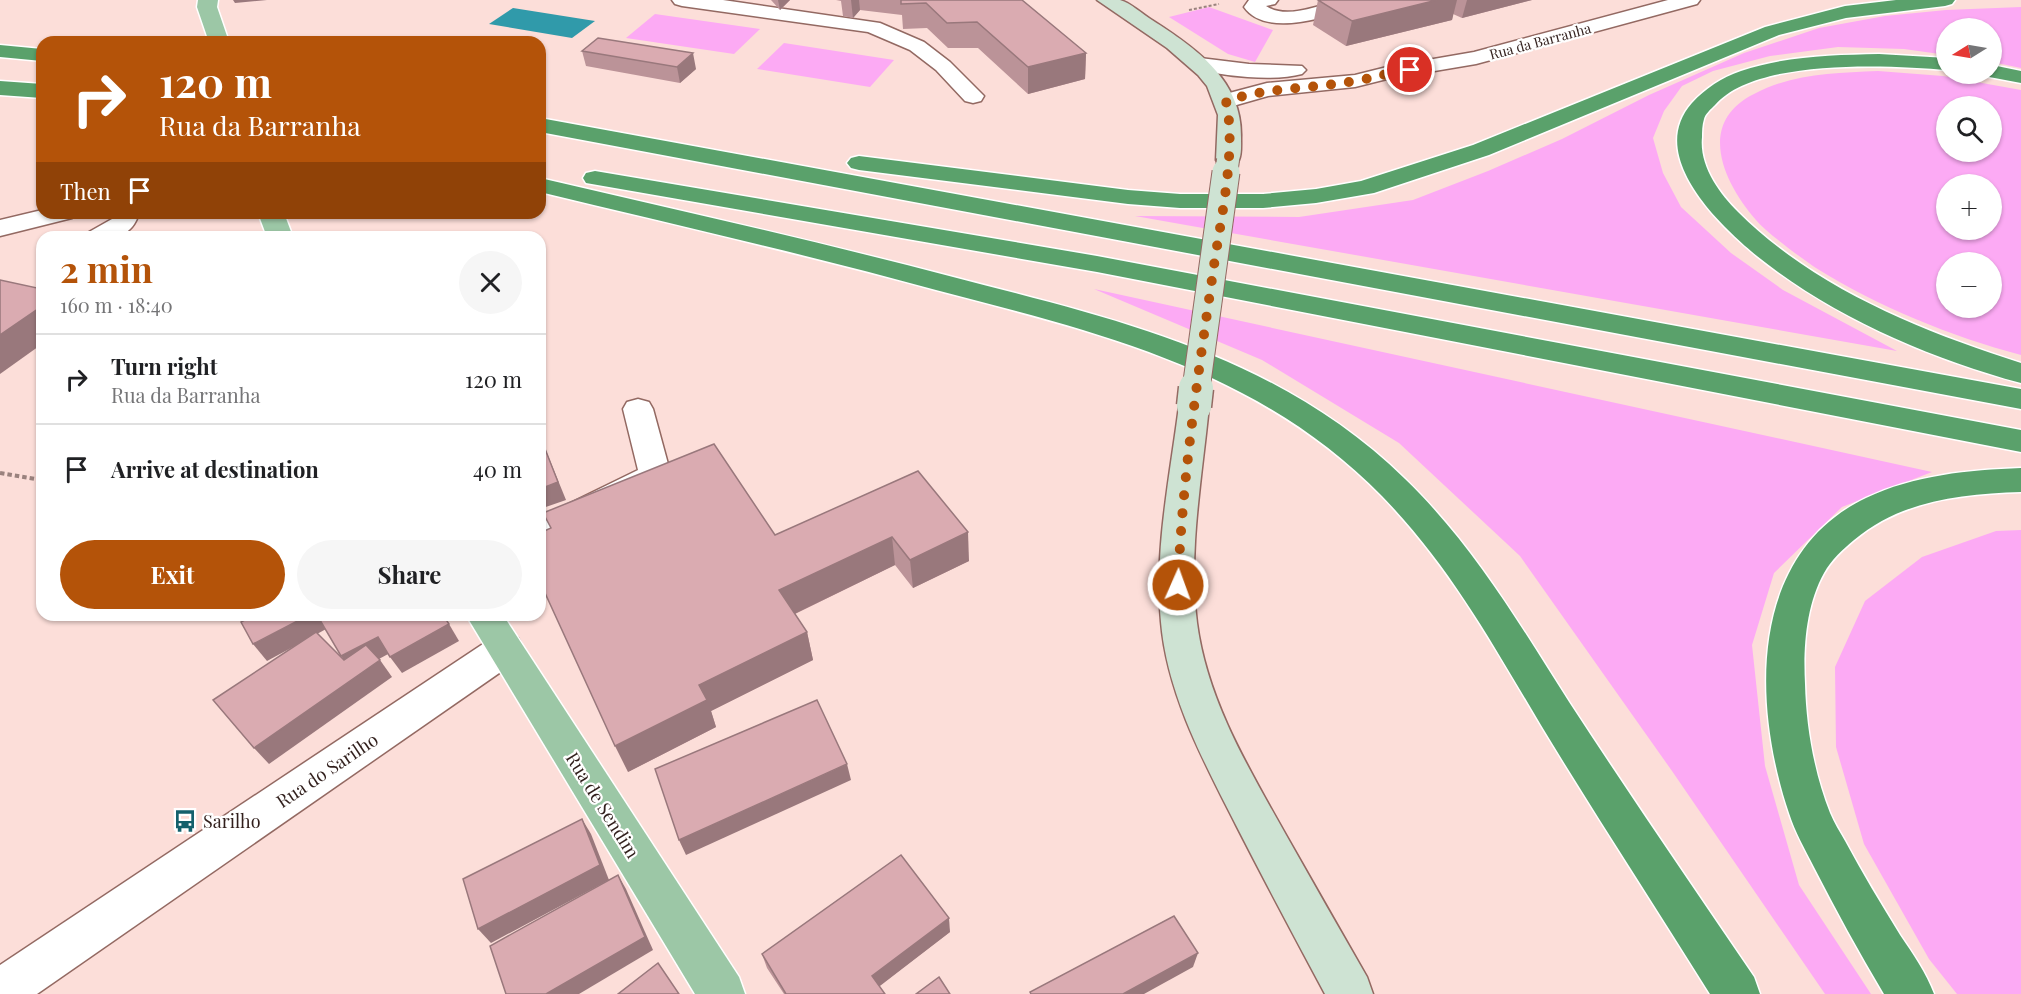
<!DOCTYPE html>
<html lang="en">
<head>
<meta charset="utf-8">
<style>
	body { margin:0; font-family:"Playfair Display",serif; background:#f6f6f6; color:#202124; height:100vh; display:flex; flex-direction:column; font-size:22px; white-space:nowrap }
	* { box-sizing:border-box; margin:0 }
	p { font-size:20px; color:#757577 }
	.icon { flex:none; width:33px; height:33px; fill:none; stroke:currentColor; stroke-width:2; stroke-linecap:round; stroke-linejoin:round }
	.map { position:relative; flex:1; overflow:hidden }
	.details { position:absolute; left:36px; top:231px; width:510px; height:390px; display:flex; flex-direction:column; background:#fff; border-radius:18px; box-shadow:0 2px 4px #0004 }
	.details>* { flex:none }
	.guide { position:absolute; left:36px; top:36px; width:510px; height:183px; border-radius:18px; box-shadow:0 2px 4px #0004; background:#b45309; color:#fff; overflow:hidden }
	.needle { width:39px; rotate:259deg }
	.tools { position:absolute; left:1936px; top:18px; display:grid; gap:12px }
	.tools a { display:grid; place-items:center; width:66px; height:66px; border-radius:50%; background:#fff; box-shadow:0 2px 4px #0004; font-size:30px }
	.pin { position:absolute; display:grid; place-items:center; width:51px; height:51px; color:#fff; margin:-26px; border:3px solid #fff; border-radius:50%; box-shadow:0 2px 6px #0007 }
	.me { position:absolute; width:66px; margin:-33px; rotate:2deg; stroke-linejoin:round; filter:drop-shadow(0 0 4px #0008) }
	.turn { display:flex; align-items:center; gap:21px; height:126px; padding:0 24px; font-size:27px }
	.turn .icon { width:78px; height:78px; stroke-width:2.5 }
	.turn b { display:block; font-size:42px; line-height:51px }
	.then { display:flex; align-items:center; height:57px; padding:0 24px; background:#0003; gap:12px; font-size:22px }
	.round { display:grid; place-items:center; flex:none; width:63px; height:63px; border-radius:32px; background:#f6f6f6 }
	.overview { display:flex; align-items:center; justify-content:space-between; height:102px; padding:0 24px }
	h1 { font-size:36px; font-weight:700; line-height:45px; color:#b45309 }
	.action { display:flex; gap:12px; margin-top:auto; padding:12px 24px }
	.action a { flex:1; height:69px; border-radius:36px; background:#b45309; color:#fff; font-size:24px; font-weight:700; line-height:69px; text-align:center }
	.action a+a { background:#f6f6f6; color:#202124 }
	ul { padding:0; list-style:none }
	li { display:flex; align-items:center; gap:18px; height:90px; padding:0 24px; border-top:2px solid #e0e0e0 }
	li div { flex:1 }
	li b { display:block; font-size:22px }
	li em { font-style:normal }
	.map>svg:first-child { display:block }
	.green { fill:#fcaaf4; fill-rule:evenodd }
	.water { fill:#309aaa }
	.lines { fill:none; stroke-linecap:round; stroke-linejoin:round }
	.minor-casing { stroke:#936962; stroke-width:3 }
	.tertiary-casing { stroke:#936962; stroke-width:3 }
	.secondary-casing { stroke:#936962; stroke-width:3 }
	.primary-casing { stroke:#fff; stroke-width:3 }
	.motorway-casing { stroke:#fff; stroke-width:3 }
	.path-far1 { stroke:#9a827e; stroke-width:2; stroke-dasharray:3 2; stroke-linecap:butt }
	.path { stroke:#9a827e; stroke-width:4; stroke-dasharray:4.5 3; stroke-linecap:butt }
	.minor { fill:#fff; fill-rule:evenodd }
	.tertiary { fill:#fff; fill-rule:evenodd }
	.secondary { fill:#cee3d3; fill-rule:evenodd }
	.primary { fill:#9cc7a6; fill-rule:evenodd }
	.motorway { fill:#5aa16b; fill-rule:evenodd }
	.secondary-bridge-far2-casing { stroke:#936962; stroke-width:24; stroke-linecap:butt }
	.secondary-bridge-far1-casing { stroke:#936962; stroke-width:29; stroke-linecap:butt }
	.secondary-bridge-casing { stroke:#936962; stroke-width:37; stroke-linecap:butt }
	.secondary-bridge-far2 { stroke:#cee3d3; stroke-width:22 }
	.secondary-bridge-far1 { stroke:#cee3d3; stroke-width:27 }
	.secondary-bridge { stroke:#cee3d3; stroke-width:34 }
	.wall { fill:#bb9398 }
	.shaded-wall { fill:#99787c }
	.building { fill:#daabb1; stroke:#99787c; stroke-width:1.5 }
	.route { stroke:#b45309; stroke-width:10; stroke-dasharray:0 18 }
	.labels { text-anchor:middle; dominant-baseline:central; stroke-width:4.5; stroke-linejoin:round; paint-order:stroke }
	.far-street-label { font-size:14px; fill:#311f1c; stroke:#fff }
	.near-street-label { font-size:18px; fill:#311f1c; stroke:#fff }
	.near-poi-label { font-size:18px; fill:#311f1c; stroke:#fff; text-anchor:start }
</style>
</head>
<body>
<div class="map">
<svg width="2021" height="994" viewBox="0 0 2021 994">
	<rect width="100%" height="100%" fill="#fcded9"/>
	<!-- green -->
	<g class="green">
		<polygon points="1209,7 1273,30 1255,62 1228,54 1169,17"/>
		<polygon points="2021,7 2021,68 1992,62 1992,28 1947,28 1947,55 1904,49 1838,47 1770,56 1713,71 1682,86 1664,111 1653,138 1663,173 1681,207 1731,253 1783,290 1897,351 1135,216 1299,217 1413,200 1488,171 1562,139 1649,95 1744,53 1819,28 1885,16 1946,10"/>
		<polygon points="655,14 760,29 734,54 626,38"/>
		<polygon points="784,43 894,60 870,87 757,69"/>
		<path d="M1878,71L1943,76L2021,90V355C1950,336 1879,307 1816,268C1801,258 1767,233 1756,220C1723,182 1696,123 1754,94C1794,73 1834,73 1878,71ZM1992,106V152H1947V106ZM1992,184V230H1947V184ZM1992,262V308H1947V262Z"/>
		<polygon points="1094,289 1932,472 1842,507 1774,573 1752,645 1765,766 1799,885 1871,994 1825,994 1672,771 1520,556 1399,443 1262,360"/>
		<polygon points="2021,530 2021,994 1957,994 1929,959 1864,844 1836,747 1835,667 1865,601 1922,557 1996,531"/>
	</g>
	<!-- water -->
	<polygon class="water" points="513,8 595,21 572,38 489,24"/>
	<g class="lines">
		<!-- minor casing -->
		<g class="minor-casing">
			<g id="minor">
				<polygon points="672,0 723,0 880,23 924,42 950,62 984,96 981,101 973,103 965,101 936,70 910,50 868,32 682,6 675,4"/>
				<path d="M1249,0H1278L1275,4L1266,6C1287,20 1317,5 1339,1C1349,0 1361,0 1372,0C1367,7 1355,8 1346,11C1319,19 1264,36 1244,7Z"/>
				<polygon points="42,210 42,213 76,213 72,218 0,236 0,220"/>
				<path d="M113,213H139C131,241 109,237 85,237L89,232L112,219Z"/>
				<polygon points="638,399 649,402 653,409 671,475 666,483 552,542 540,546 540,518 638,470 623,409 627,402"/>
			</g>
		</g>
		<!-- tertiary casing -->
		<g class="tertiary-casing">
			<g id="tertiary">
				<polygon points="1668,0 1700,0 1697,4 1476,64 1387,79 1355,87 1268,96 1226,108 1218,106 1215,101 1218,96 1267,83 1355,75 1387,67 1474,52"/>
				<path d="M1200,58L1249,64L1302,66L1306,70L1302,74C1273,82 1222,76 1193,68L1189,64L1193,60Z"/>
				<polygon points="505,634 518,638 524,649 518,660 37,994 0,994 0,965 492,638"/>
			</g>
		</g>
		<!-- secondary casing -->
		<g class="secondary-casing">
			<g id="secondary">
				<path d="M1097,0C1104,0 1114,0 1120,0C1131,3 1142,14 1152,20C1196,48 1243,81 1241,138C1241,147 1242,158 1236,165L1228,167L1220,165L1216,160L1218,115L1207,86L1198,75L1167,48Z"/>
				<path d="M1194,396L1205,399L1209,406C1202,478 1188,551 1197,623C1207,700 1249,769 1286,835C1313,883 1340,930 1367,977L1373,994H1325C1295,938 1265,882 1236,825C1204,762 1167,694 1161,622C1154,550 1170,477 1179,406L1183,399Z"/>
			</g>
		</g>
		<!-- primary casing -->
		<g class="primary-casing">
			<g id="primary">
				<polygon points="198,0 218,0 217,7 229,42 209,42 197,7"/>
				<polygon points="258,213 284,213 293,237 267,237"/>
				<polygon points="466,615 503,615 739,977 745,994 695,994"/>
			</g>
		</g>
		<!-- motorway casing -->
		<g class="motorway-casing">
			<g id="motorway">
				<polygon points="1896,0 1955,0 1952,4 1945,6 1846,18 1779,35 1489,155 1374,193 1316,203 1263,208 1180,208 1128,204 859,170 851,168 847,163 851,158 859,156 1128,190 1180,194 1263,194 1316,189 1361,181 1473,145 1765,27 1845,6"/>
				<polygon points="0,45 42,49 42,61 0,57"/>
				<path d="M1879,54L1947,58V70C1889,65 1755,58 1715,105C1711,109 1705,114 1704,119C1702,125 1702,132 1702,137C1699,166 1719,193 1738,212C1814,288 1921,331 2021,363V383C1928,358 1832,316 1757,256C1718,224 1646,155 1692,103C1706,88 1721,78 1741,71C1785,56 1833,55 1879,54Z"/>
				<polygon points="1992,65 2021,71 2021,83 1984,76 1983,74 1992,74"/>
				<polygon points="0,81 42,84 42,98 0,95"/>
				<polygon points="540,118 2021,389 2021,409 540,132"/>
				<polygon points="595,171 1097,256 2021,430 2021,452 1097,272 586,183 583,178 586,173"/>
				<path d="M540,178C678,210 816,241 953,277C1118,320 1278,355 1405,479C1473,545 1518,622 1569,702C1629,794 1692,886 1754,977L1760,994H1710C1654,904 1596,816 1541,725C1492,643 1450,566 1382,496C1259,370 1100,333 936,290C805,254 672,224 540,192Z"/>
				<path d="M2021,468V492C1961,494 1902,500 1854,540C1843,549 1831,560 1824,573C1806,605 1803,648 1805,684C1806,726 1814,773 1830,813C1834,823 1840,832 1845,841C1862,873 1881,904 1900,935C1913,954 1926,973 1934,994H1884C1859,952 1836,910 1814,867C1805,849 1795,832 1789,813C1753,706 1747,555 1866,498C1914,475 1969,470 2021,468Z"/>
			</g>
		</g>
		<!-- path-far1 -->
		<polyline class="path-far1" points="1189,10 1219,4"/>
		<!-- path -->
		<polyline class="path" points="0,473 42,480"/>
		<!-- minor -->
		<use href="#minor" class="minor"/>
		<!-- tertiary -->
		<use href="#tertiary" class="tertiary"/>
		<!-- secondary -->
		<use href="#secondary" class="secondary"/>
		<!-- primary -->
		<use href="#primary" class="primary"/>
		<!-- motorway -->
		<use href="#motorway" class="motorway"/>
		<!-- secondary-bridge-far2 casing -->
		<g class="secondary-bridge-far2-casing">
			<polyline id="secondary-bridge-far2" points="1226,174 1228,160"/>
		</g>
		<!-- secondary-bridge-far1 casing -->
		<g class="secondary-bridge-far1-casing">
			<polyline id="secondary-bridge-far1" points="1196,389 1226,172"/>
		</g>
		<!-- secondary-bridge casing -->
		<g class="secondary-bridge-casing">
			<polyline id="secondary-bridge" points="1194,406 1196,388"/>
		</g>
		<!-- secondary-bridge-far2 -->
		<use href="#secondary-bridge-far2" class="secondary-bridge-far2"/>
		<!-- secondary-bridge-far1 -->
		<use href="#secondary-bridge-far1" class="secondary-bridge-far1"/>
		<!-- secondary-bridge -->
		<use href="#secondary-bridge" class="secondary-bridge"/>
	</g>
	<!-- wall -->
	<g class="wall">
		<polygon points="771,0 790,0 780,10"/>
		<polygon points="836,0 1022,0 1086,53 1085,79 1028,94 978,48 948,48 927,28 903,29 902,15 860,10 853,18 843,16 841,1"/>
		<polygon points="1318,0 1532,0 1462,18 1453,14 1452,20 1346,46 1313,25"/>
		<polygon points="582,51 696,69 680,83 586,66"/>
		<polygon points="918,471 969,561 913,588 895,565 795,614 807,632 813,660 711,711 716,727 628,772 775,535"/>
		<polygon points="950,932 879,986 885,994 784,994 767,968 762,954"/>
	</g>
	<!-- shaded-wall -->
	<g class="shaded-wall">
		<polygon points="233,0 267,0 235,3"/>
		<polygon points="778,0 790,0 780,10"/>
		<polygon points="851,0 859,0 860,10 853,18"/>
		<polygon points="1437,0 1457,0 1452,20 1346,46 1352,21"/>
		<polygon points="1467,0 1532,0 1462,18"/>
		<polygon points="693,53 696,69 680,83 677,67"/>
		<polygon points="1086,53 1085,79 1028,94 1028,67"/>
		<polygon points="42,306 42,344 0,374 0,335"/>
		<polygon points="540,436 566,500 540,509"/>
		<polygon points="968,532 969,561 913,588 910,560"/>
		<polygon points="892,537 895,565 786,618 779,590"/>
		<polygon points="309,615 318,615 328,628 267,661 253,644"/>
		<polygon points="449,624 459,641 402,673 390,657"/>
		<polygon points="807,632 813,660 711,711 716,727 628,772 615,746 699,685"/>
		<polygon points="378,637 390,653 353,673 341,656"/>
		<polygon points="380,660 392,677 269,764 254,748"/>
		<polygon points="847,764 851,780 686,855 679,840"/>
		<polygon points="582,819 591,834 609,880 491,943 478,929"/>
		<polygon points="618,875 626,889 653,950 579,994 546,994"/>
		<polygon points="949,918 950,932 876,989 872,976"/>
		<polygon points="1198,953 1193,967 1144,994 1123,994"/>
	</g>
	<!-- building -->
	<g class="building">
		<polygon points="901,0 1022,0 1086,53 1028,67 977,22 947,23 926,3 901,4"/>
		<polygon points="1318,0 1437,0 1352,21"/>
		<polygon points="598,38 693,53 677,67 582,51"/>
		<polygon points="0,280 42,289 42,306 0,335"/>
		<polygon points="540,436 558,482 540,489"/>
		<polygon points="714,444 775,535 918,471 968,532 910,560 892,537 779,590 807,632 699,685 707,700 615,746 540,582 540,533 551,528 543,513"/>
		<polygon points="254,615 309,615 253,644 241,622"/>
		<polygon points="317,615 443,615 449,624 390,657 378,637 341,656"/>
		<polygon points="316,632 344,660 366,645 380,660 254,748 213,700"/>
		<polygon points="817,700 847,764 679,840 655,769"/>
		<polygon points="582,819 600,865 478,929 463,879"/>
		<polygon points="901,855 949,918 872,976 885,994 786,994 762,954"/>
		<polygon points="618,875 645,937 546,994 506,994 490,946"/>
		<polygon points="1174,916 1198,953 1123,994 1031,994 1030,992"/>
		<polygon points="658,963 679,994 618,994"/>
		<polygon points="939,977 950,994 916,994"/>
	</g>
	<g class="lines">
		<!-- route -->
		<path class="route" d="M1178,585C1182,480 1198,376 1213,272C1220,222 1237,150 1226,101C1268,87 1312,89 1355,81C1374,78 1391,72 1410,70"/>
	</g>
	<!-- icons -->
	<defs>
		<g id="bus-bare" transform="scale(1.8)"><path d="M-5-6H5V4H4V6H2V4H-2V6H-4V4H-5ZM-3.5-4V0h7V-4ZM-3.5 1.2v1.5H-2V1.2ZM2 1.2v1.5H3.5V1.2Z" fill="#14606c" stroke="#fff" stroke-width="2.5" paint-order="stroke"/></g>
	</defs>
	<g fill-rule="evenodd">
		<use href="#bus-bare" x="185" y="821"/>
	</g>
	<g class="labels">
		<!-- far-street labels -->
		<g class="far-street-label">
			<text transform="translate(1540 41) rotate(-15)">Rua da Barranha</text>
		</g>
		<!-- near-street labels -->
		<g class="near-street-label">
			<text transform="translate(327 770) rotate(-34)">Rua do Sarilho</text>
			<text transform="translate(603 805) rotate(58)">Rua de Sendim</text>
		</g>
		<!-- near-poi labels -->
		<g class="near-poi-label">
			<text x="203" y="821">Sarilho</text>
		</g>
	</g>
</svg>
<div class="tools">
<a><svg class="needle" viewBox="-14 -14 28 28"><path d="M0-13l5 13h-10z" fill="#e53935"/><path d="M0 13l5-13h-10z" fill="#757577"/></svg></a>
<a><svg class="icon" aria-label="search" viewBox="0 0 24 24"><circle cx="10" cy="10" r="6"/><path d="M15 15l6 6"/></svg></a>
<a>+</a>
<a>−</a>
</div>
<div class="pin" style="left:1410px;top:70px;background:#d93025"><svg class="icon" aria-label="arrive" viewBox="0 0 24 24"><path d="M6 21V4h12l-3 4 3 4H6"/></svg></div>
<svg class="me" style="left:1178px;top:585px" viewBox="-20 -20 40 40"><circle r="17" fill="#b45309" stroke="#fff" stroke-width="3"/><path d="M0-11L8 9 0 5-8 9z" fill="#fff"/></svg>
<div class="guide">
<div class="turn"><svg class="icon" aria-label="right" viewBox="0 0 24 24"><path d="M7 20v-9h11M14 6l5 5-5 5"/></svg><div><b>120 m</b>Rua da Barranha</div></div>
<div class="then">Then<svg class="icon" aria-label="arrive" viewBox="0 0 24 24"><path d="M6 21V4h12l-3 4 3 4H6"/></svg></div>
</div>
<section class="details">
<div class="overview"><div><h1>2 min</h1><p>160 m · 18:40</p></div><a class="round"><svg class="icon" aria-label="close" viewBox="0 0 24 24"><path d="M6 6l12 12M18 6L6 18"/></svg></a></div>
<ul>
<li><svg class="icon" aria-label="right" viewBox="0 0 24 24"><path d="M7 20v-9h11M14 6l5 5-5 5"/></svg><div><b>Turn right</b><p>Rua da Barranha</p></div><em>120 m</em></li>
<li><svg class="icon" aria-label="arrive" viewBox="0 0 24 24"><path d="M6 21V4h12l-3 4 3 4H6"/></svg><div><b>Arrive at destination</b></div><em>40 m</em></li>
</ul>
<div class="action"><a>Exit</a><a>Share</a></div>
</section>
</div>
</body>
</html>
